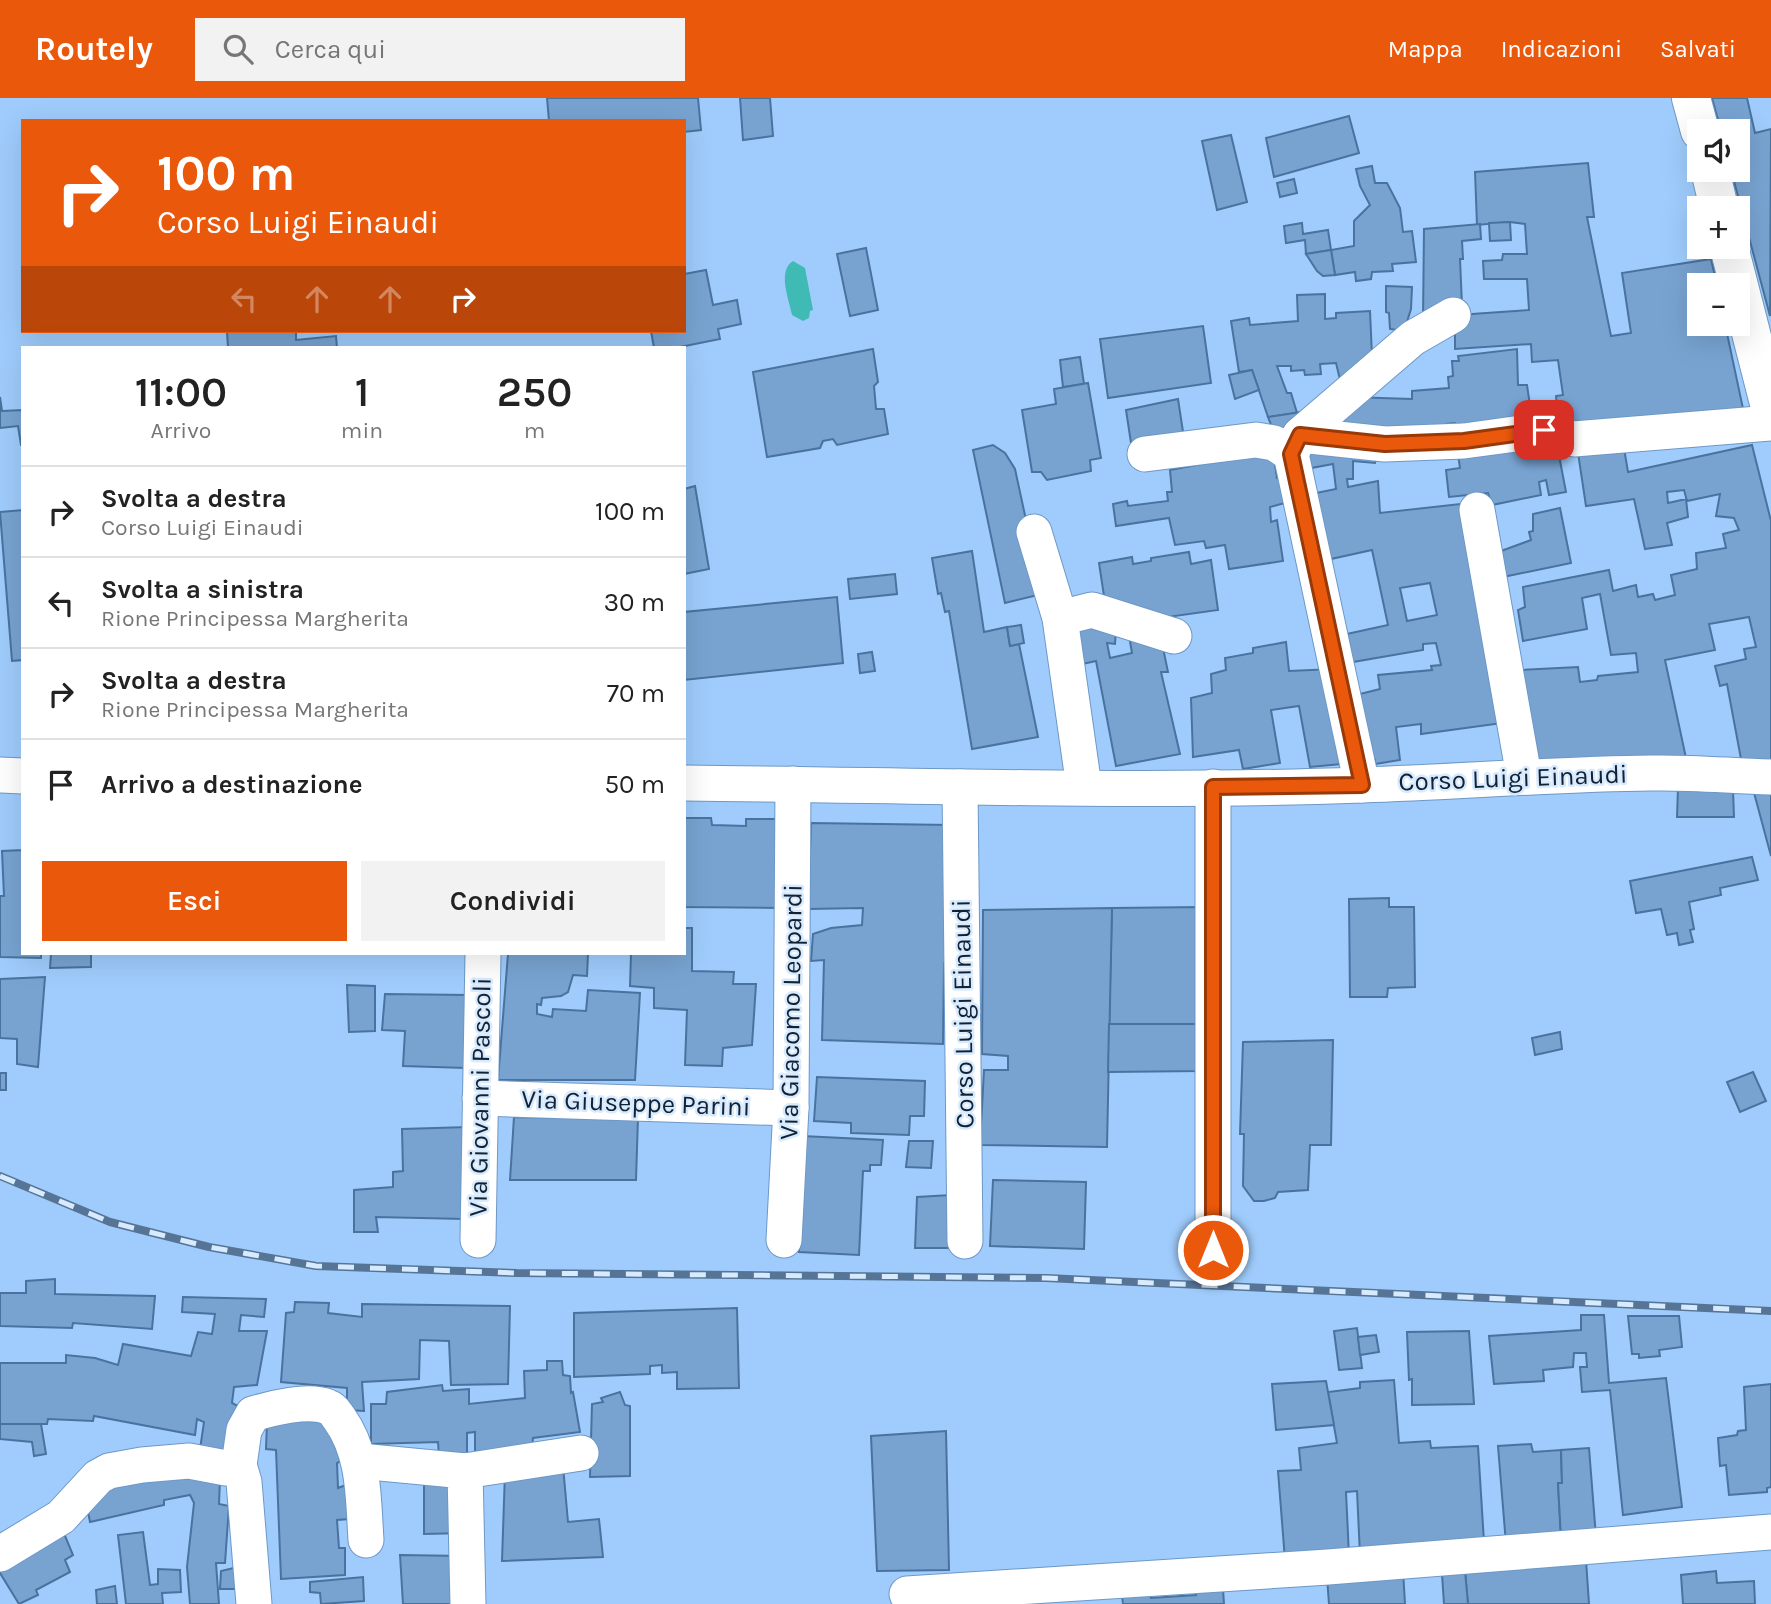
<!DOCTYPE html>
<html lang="it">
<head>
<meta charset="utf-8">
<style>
	body { margin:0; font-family:Karla,sans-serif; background:#f2f2f2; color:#222; height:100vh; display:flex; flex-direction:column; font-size:26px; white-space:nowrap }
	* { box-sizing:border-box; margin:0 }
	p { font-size:23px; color:#767676 }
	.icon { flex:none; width:38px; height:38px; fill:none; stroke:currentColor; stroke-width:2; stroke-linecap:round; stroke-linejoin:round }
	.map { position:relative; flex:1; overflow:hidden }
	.sheet { position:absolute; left:21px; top:248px; width:665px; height:609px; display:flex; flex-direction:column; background:#fff; border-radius:0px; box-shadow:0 7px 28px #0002 }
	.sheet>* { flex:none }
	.hud { position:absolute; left:21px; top:21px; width:665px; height:214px; border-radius:0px; box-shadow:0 7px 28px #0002; background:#ea580c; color:#fff; overflow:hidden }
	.controls { position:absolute; left:1687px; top:21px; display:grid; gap:14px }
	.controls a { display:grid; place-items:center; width:63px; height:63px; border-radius:0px; background:#fff; box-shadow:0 7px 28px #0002; font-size:35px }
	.pin { position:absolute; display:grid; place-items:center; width:60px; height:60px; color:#fff; margin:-30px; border-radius:14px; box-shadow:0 4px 10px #0006 }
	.me { position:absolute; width:77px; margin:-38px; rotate:0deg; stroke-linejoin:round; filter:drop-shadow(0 0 5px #0008) }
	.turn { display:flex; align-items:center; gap:24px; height:147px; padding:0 21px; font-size:32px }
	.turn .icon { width:91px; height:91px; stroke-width:2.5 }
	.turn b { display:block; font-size:49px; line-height:60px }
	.lanes { display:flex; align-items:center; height:66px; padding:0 21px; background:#0003; justify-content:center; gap:35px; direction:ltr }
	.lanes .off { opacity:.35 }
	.eta { display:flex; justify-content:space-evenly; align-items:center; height:119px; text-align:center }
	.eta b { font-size:42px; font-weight:600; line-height:49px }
	.button { display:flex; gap:14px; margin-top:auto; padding:14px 21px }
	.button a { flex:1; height:80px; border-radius:0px; background:#ea580c; color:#fff; font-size:28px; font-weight:600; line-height:80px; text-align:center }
	.button a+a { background:#f2f2f2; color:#222 }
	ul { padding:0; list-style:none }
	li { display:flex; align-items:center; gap:21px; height:91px; padding:0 21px; border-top:2px solid #e0e0e0 }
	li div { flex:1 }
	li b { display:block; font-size:26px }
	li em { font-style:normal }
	header { display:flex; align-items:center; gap:42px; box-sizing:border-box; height:98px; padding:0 35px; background:#ea580c; color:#fff }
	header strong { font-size:33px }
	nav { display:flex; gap:38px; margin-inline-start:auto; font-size:24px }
	.search { width:490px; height:63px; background:#f2f2f2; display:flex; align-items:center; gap:18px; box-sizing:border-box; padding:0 24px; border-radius:0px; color:#767676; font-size:26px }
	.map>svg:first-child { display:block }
	.water { fill:#40bab5 }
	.building { fill:#78a3d1; stroke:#49739e; stroke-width:2; fill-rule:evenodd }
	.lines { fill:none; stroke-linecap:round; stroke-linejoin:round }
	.minor-casing { stroke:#6d98c6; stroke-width:37 }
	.secondary-casing { stroke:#6d98c6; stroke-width:40 }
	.minor { stroke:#fff; stroke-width:35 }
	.secondary { stroke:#fff; stroke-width:38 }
	.rail-casing { stroke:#567596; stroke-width:8 }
	.rail { stroke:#d8eafe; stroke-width:5; stroke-dasharray:16; stroke-linecap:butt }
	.route-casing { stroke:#983908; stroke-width:18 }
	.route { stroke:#ea580c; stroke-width:12 }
	.labels { text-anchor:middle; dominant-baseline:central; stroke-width:5; stroke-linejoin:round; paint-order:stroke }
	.street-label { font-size:26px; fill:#112234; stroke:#d8eafe }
</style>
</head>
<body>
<header>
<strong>Routely</strong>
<div class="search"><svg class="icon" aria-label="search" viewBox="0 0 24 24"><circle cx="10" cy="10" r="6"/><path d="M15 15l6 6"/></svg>Cerca qui</div>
<nav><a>Mappa</a><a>Indicazioni</a><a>Salvati</a></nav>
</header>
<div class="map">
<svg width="1771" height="1506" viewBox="0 0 1771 1506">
	<rect width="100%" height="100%" fill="#9fccfc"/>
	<!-- water -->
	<path class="water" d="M793,163L805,170L813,212L810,213L809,220L803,223L792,217C789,201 777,173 793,163Z"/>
	<!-- building -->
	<g class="building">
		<polygon points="547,0 698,0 701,32 684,34 684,23 549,23"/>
		<polygon points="740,0 770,0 773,38 743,42"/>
		<polygon points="1712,0 1747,0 1755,35 1771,31 1770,218 1731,72 1738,72 1738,33 1721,33"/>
		<polygon points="1349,18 1359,55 1274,79 1266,40"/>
		<polygon points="1231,37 1247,104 1217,112 1202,43"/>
		<polygon points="1588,65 1594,119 1587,119 1611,238 1631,235 1622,175 1711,161 1717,187 1699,187 1699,226 1725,226 1745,320 1559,333 1556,298 1563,297 1558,262 1532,264 1531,246 1455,251 1455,224 1472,216 1529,212 1527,181 1484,181 1483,163 1502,162 1503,156 1527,156 1525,126 1510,124 1477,127 1475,74"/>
		<polygon points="1372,68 1375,85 1387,85 1400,110 1403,134 1412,133 1416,164 1392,166 1393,173 1372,174 1371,181 1356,183 1355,174 1335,177 1331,152 1354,148 1354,123 1370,107 1360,88 1356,71"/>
		<polygon points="1294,81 1297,95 1280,99 1277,85"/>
		<polygon points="1510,124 1511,142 1490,143 1489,125"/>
		<polygon points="1302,125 1303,136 1328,132 1331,152 1306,156 1305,142 1286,145 1284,128"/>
		<polygon points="1480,126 1481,141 1462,143 1463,161 1460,161 1462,208 1423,222 1424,131"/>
		<polygon points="866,150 878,212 850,218 837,156"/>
		<polygon points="1331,152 1335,177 1323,178 1317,173 1306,156"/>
		<polygon points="706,172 713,207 737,202 741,226 718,231 720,241 675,250 654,250 651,233 684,233 684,176"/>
		<polygon points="1386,188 1412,189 1411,211 1404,233 1390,231 1389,215 1386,214"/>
		<polygon points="1325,196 1325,221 1336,220 1336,215 1370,213 1372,258 1342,290 1336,265 1320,266 1321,276 1305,277 1304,272 1291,273 1291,268 1277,268 1287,295 1291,295 1297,315 1268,319 1252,272 1239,274 1231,223 1249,220 1250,227 1298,223 1297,197"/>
		<polygon points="1203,228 1211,285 1108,300 1100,241"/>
		<polygon points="227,233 296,233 296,242 336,238 337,250 228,250"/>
		<polygon points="873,251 878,284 874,288 876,311 884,311 888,336 837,347 833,341 823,343 820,350 767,359 753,274"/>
		<polygon points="1517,251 1518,287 1527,287 1533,328 1456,339 1455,325 1446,326 1445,339 1323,326 1350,299 1412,301 1412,293 1449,290 1448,279 1453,278 1452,263 1459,263 1458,258"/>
		<polygon points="1080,259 1084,286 1063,289 1060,262"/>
		<polygon points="1252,272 1259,292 1235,301 1229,277"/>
		<polygon points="1088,285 1101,360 1090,362 1091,373 1047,382 1041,374 1032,374 1022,312 1056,306 1054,291"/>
		<polygon points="0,299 2,313 23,312 23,347 21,347 18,328 0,330"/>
		<polygon points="1178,301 1185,347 1133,358 1126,312"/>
		<polygon points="1301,314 1277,342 1268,319"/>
		<polygon points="993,347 1005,355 1015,371 1042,496 1005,505 973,352"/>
		<polygon points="1557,347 1566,394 1549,397 1546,382 1539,384 1541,397 1492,407 1488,395 1449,399 1446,372 1460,370 1457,350"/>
		<polygon points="1752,347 1771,423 1771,663 1741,661 1727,586 1720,588 1715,568 1746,561 1744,551 1756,549 1749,519 1709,526 1715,552 1665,562 1686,660 1528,662 1521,572 1578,569 1580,584 1597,582 1598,578 1638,574 1636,555 1611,557 1600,496 1582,500 1587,531 1523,543 1518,512 1525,509 1523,489 1609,472 1613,493 1636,487 1638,499 1653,496 1655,502 1675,497 1671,477 1697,471 1696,455 1726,450 1723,436 1739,432 1734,420 1716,418 1720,396 1687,403 1684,392 1667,394 1668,405 1686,401 1688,419 1667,425 1672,447 1645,451 1634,401 1586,408 1578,355 1624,350 1628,374"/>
		<polygon points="1265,354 1275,366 1277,380 1289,378 1292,403 1270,409 1271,424 1277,422 1283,463 1229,471 1225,447 1206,450 1204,443 1175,447 1169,420 1116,428 1113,406 1127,403 1128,408 1168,403 1167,394 1172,394 1170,372"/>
		<path d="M1377,354L1375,365L1353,363V381H1347L1348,389L1378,383L1380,415L1469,405L1510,624L1421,636V626L1396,629L1400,662L1375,666V662L1367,664L1352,598L1380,591L1378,577L1432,572L1431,568L1441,567L1436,545L1423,546V552L1347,565L1342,537L1388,527L1372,452L1322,463L1311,396L1336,391L1333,366L1306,371V355ZM1430,485L1437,517L1407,523L1400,490Z"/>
		<polygon points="695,388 709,471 684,476 684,391"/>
		<polygon points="1560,410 1571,465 1498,480 1493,456 1531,442 1529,434 1533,433 1533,416"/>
		<polygon points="23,412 23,562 12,563 0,414"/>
		<polygon points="972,453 984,534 1007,529 1010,548 1019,546 1038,639 972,651 949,513 945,514 941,495 938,496 932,460"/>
		<polygon points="1189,454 1191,466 1211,462 1218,512 1139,523 1106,511 1099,465 1132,459 1133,466 1151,463 1151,460"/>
		<polygon points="895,476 897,496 850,501 848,481"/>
		<polygon points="837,499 843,565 684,582 684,514"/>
		<polygon points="1021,527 1024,545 1010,548 1007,529"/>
		<polygon points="1103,528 1116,531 1115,546 1107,545 1110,560 1132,555 1129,538 1163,550 1168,574 1161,574 1180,656 1116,668 1096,563 1078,567 1078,531"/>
		<polygon points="1286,544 1289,573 1334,571 1352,665 1310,669 1299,608 1271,612 1280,665 1243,671 1239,652 1193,659 1191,600 1212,595 1211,576 1226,572 1225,560 1253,555 1253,550"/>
		<polygon points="872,554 875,573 860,575 858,556"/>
		<polygon points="1678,690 1733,692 1734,719 1677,719"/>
		<polygon points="1753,691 1771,692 1771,758"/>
		<polygon points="684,720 711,720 712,727 746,728 746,721 781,721 780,810 684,809"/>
		<polygon points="811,725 951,727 952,864 944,865 943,946 822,942 824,862 811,863 813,836 831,830 862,827 863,810 808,811"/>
		<polygon points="23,747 23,856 41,856 41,860 0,859 0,798 4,798 2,753 23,752"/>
		<polygon points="1752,759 1758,782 1720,790 1721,797 1689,804 1694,831 1690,832 1693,844 1679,847 1677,835 1667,837 1661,811 1636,815 1630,783"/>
		<polygon points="1389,800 1389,809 1414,809 1415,889 1388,890 1387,899 1350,899 1349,801"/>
		<polygon points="1203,809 1203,926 1109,926 1112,810"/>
		<polygon points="1112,810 1107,1049 980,1047 984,972 1008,972 1008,958 982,956 983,812"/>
		<polygon points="684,830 692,830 692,873 734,874 733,886 756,886 752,947 723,950 722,968 685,967 687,912 654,910 654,890 630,888 631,856 684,856"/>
		<polygon points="51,856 91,856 91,869 50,870"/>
		<polygon points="508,856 588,856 587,878 573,877 568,894 561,898 542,900 541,907 537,906 537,916 552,919 553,911 586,913 588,892 640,895 635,982 498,982"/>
		<polygon points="45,879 38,969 17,966 17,941 0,940 0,881"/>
		<polygon points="347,887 375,888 375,933 349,934"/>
		<polygon points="385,896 468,897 466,970 403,968 405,933 382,932"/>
		<polygon points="1109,926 1203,926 1200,973 1108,974"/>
		<polygon points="1560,934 1562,951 1535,957 1532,940"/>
		<polygon points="1333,942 1331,1047 1310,1047 1308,1092 1278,1094 1275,1100 1264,1103 1254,1103 1243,1088 1244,1036 1240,1036 1243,944"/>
		<polygon points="1753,974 1766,1003 1740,1014 1727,984"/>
		<rect x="0" y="975" width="6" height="17"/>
		<polygon points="817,979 925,983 924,1018 910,1018 909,1037 851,1035 851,1025 814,1023"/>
		<polygon points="514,1019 638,1020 636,1082 510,1082"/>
		<polygon points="468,1029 464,1121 376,1119 378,1134 354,1134 354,1092 393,1089 393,1074 403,1073 402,1031"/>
		<polygon points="802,1038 883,1042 881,1067 870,1067 870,1073 863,1073 859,1157 799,1154"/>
		<polygon points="909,1043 933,1043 931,1070 906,1069"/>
		<polygon points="993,1082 1086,1084 1084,1151 990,1148"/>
		<polygon points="951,1097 950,1150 915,1150 917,1099"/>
		<polygon points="55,1181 55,1196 155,1198 152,1231 73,1225 72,1230 0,1228 0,1195 26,1195 26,1183"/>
		<polygon points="183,1199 266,1201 264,1219 241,1217 239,1233 267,1233 257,1287 234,1289 232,1305 238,1308 228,1361 199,1358 204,1324 197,1321 195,1337 94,1318 93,1323 48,1321 47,1326 0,1326 0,1265 66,1265 66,1257 95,1260 118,1267 123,1246 191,1258 198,1234 212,1236 215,1216 182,1214"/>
		<polygon points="295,1204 329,1205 328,1215 362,1219 362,1206 510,1208 508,1286 451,1287 449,1243 420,1242 419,1281 362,1284 364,1313 347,1312 347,1290 281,1284 286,1215 294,1214"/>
		<polygon points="737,1210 739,1290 677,1291 677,1274 662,1275 662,1267 650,1268 650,1276 574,1279 574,1215"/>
		<polygon points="1581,1217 1604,1217 1609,1285 1666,1280 1682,1409 1623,1417 1610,1292 1582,1294 1580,1269 1587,1269 1586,1255 1574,1255 1573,1269 1543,1272 1544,1283 1494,1286 1489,1238 1581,1232"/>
		<polygon points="1628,1218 1679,1218 1682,1249 1659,1252 1660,1258 1639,1260 1639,1256 1632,1256"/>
		<polygon points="1357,1230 1362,1270 1339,1272 1334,1233"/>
		<polygon points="1469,1233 1474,1306 1412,1307 1412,1281 1409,1282 1407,1234"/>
		<polygon points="1376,1237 1379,1254 1360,1257 1358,1239"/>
		<polygon points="547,1263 562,1263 563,1277 570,1278 571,1295 573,1294 580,1334 533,1340 532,1350 475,1354 475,1334 467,1335 467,1357 439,1359 438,1344 371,1346 371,1306 386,1306 387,1294 442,1287 443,1293 469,1291 469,1306 525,1300 524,1273 547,1272"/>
		<polygon points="1394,1282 1399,1345 1430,1343 1431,1350 1478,1348 1484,1444 1360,1457 1357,1393 1346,1394 1349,1458 1285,1462 1278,1373 1301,1372 1299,1350 1337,1345 1328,1294 1360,1290 1360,1284"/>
		<polygon points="1326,1283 1334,1327 1276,1332 1272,1286"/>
		<polygon points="1771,1286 1771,1389 1767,1390 1767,1394 1729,1397 1726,1367 1720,1368 1718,1340 1737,1337 1738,1333 1746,1332 1744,1289"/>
		<polygon points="620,1294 625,1307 630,1308 630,1378 590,1379 592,1306 603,1304 601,1300"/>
		<polygon points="333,1319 341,1363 337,1365 338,1390 346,1387 349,1421 337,1422 339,1450 345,1450 345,1477 281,1481 276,1352 266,1351 267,1323"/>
		<polygon points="0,1326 41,1326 46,1356 34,1358 32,1344 0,1341"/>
		<polygon points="946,1333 949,1472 877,1473 871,1338"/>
		<polygon points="1531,1346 1533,1354 1561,1352 1562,1385 1558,1385 1561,1441 1506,1446 1498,1348"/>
		<polygon points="1589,1350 1596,1439 1561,1441 1558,1385 1562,1385 1561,1352"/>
		<polygon points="563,1368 568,1424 599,1421 603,1459 502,1463 505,1374"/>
		<polygon points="191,1369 220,1381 219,1406 229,1408 225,1465 216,1465 219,1506 190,1506 187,1469 194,1405 190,1397 164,1402 164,1407 90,1424 86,1403 105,1384"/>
		<polygon points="424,1381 465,1385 465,1435 424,1436"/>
		<polygon points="63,1433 73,1457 65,1462 70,1474 36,1492 38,1497 19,1506 0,1475 0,1463"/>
		<polygon points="143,1434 150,1487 158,1486 158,1471 180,1472 181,1494 162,1495 163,1506 126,1506 118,1437"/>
		<polygon points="400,1457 464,1458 465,1506 403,1506"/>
		<polygon points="1586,1462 1589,1506 1468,1506 1465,1473"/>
		<polygon points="246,1467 245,1491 220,1491 221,1473"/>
		<polygon points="1403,1472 1405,1506 1329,1506 1327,1479"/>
		<polygon points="1465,1473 1468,1506 1444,1506 1442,1476"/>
		<polygon points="1716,1473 1717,1485 1754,1483 1755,1506 1683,1506 1681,1477"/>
		<polygon points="363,1479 364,1503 321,1506 320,1495 310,1494 310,1484"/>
		<polygon points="115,1488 117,1506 97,1506 96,1492"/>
		<polygon points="1223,1491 1224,1506 1123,1506 1122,1498 1151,1496 1151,1500 1196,1497 1195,1493"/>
	</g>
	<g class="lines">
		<!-- minor casing -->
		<g class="minor-casing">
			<g id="minor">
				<polyline points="1300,337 1385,346 1464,343 1544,332 1574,341 1771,325"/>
				<polyline points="1145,356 1256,342 1274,345 1291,356"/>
				<polyline points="1477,412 1524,678"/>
				<polyline points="1034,434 1060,520 1084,689"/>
				<polyline points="1060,520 1092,512 1174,538"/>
				<polyline points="0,677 23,678"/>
				<path d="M684,685C910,687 1136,695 1362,687C1458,684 1554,676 1651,675C1691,674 1731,678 1771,679"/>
				<polyline points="1362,687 1291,356 1300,337 1413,240 1453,217"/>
				<polyline points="960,689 965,1143"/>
				<polyline points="480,1000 791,1010"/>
				<polyline points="478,1142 483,856"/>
				<polyline points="784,1142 791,1010 793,686"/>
				<polyline points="1213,1152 1213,689"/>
				<polyline points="370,1364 465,1373 468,1506"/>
				<polyline points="239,1367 244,1384 254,1506"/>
				<polyline points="465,1373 581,1355"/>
				<path d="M0,1456L61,1419L98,1379L109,1373L142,1367L189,1363L226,1370L239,1367L244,1332L253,1316C272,1310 309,1301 328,1309C334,1311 336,1316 339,1320C365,1356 363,1399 366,1442"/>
				<polyline points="907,1496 1328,1469 1771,1434"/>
			</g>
		</g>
		<!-- secondary casing -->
		<g class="secondary-casing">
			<g id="secondary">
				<polyline points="1691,0 1700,33"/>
				<polyline points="1710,72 1719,110"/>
				<polyline points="1729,149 1771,313"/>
			</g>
		</g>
		<!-- minor -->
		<use href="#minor" class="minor"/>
		<!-- secondary -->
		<use href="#secondary" class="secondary"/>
		<!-- rail casing -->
		<g class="rail-casing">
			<polyline id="rail" points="0,1078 110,1124 209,1149 316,1168 517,1175 1046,1180 1771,1213"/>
		</g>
		<!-- rail -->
		<use href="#rail" class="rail"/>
	</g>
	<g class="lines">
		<!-- route casing -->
		<g class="route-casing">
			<polyline id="route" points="1213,1152 1213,689 1362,687 1291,356 1300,337 1385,346 1464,343 1544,332"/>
		</g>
		<!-- route -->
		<use href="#route" class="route"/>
	</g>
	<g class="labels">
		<!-- street labels -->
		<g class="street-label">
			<text transform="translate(1513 680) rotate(-2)">Corso Luigi Einaudi</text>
			<text transform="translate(791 914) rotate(-89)">Via Giacomo Leopardi</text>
			<text transform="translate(963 916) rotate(-91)">Corso Luigi Einaudi</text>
			<text transform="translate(480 999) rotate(-89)">Via Giovanni Pascoli</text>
			<text transform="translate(636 1005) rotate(2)">Via Giuseppe Parini</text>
		</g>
	</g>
</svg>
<div class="controls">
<a><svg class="icon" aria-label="sound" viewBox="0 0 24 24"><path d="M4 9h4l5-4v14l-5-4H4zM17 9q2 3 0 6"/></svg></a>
<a>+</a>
<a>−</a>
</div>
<div class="pin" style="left:1544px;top:332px;background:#d93025"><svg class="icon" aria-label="arrive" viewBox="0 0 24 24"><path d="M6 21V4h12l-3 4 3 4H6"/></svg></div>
<svg class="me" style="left:1213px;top:1152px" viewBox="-20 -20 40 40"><circle r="17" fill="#ea580c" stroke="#fff" stroke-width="3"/><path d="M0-11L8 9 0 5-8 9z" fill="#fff"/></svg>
<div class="hud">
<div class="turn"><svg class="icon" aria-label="right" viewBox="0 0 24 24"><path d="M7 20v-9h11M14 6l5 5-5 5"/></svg><div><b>100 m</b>Corso Luigi Einaudi</div></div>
<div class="lanes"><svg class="icon off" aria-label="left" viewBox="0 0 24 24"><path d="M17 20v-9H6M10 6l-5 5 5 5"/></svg><svg class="icon off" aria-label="ahead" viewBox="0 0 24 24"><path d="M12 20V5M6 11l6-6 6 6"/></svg><svg class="icon off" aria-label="ahead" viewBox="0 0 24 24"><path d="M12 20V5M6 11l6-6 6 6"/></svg><svg class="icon" aria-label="right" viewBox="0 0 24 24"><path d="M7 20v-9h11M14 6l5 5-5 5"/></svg></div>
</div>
<section class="sheet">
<div class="eta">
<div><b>11:00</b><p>Arrivo</p></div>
<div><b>1</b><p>min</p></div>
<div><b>250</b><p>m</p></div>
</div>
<ul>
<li><svg class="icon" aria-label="right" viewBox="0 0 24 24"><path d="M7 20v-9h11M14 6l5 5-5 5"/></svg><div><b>Svolta a destra</b><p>Corso Luigi Einaudi</p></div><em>100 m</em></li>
<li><svg class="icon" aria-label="left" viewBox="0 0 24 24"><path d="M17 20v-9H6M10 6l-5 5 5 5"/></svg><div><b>Svolta a sinistra</b><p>Rione Principessa Margherita</p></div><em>30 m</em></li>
<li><svg class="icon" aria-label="right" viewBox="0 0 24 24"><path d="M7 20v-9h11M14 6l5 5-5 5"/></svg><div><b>Svolta a destra</b><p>Rione Principessa Margherita</p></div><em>70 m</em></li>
<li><svg class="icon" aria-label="arrive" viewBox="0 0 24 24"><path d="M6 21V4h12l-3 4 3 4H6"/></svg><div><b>Arrivo a destinazione</b></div><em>50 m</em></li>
</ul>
<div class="button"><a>Esci</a><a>Condividi</a></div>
</section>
</div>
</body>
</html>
